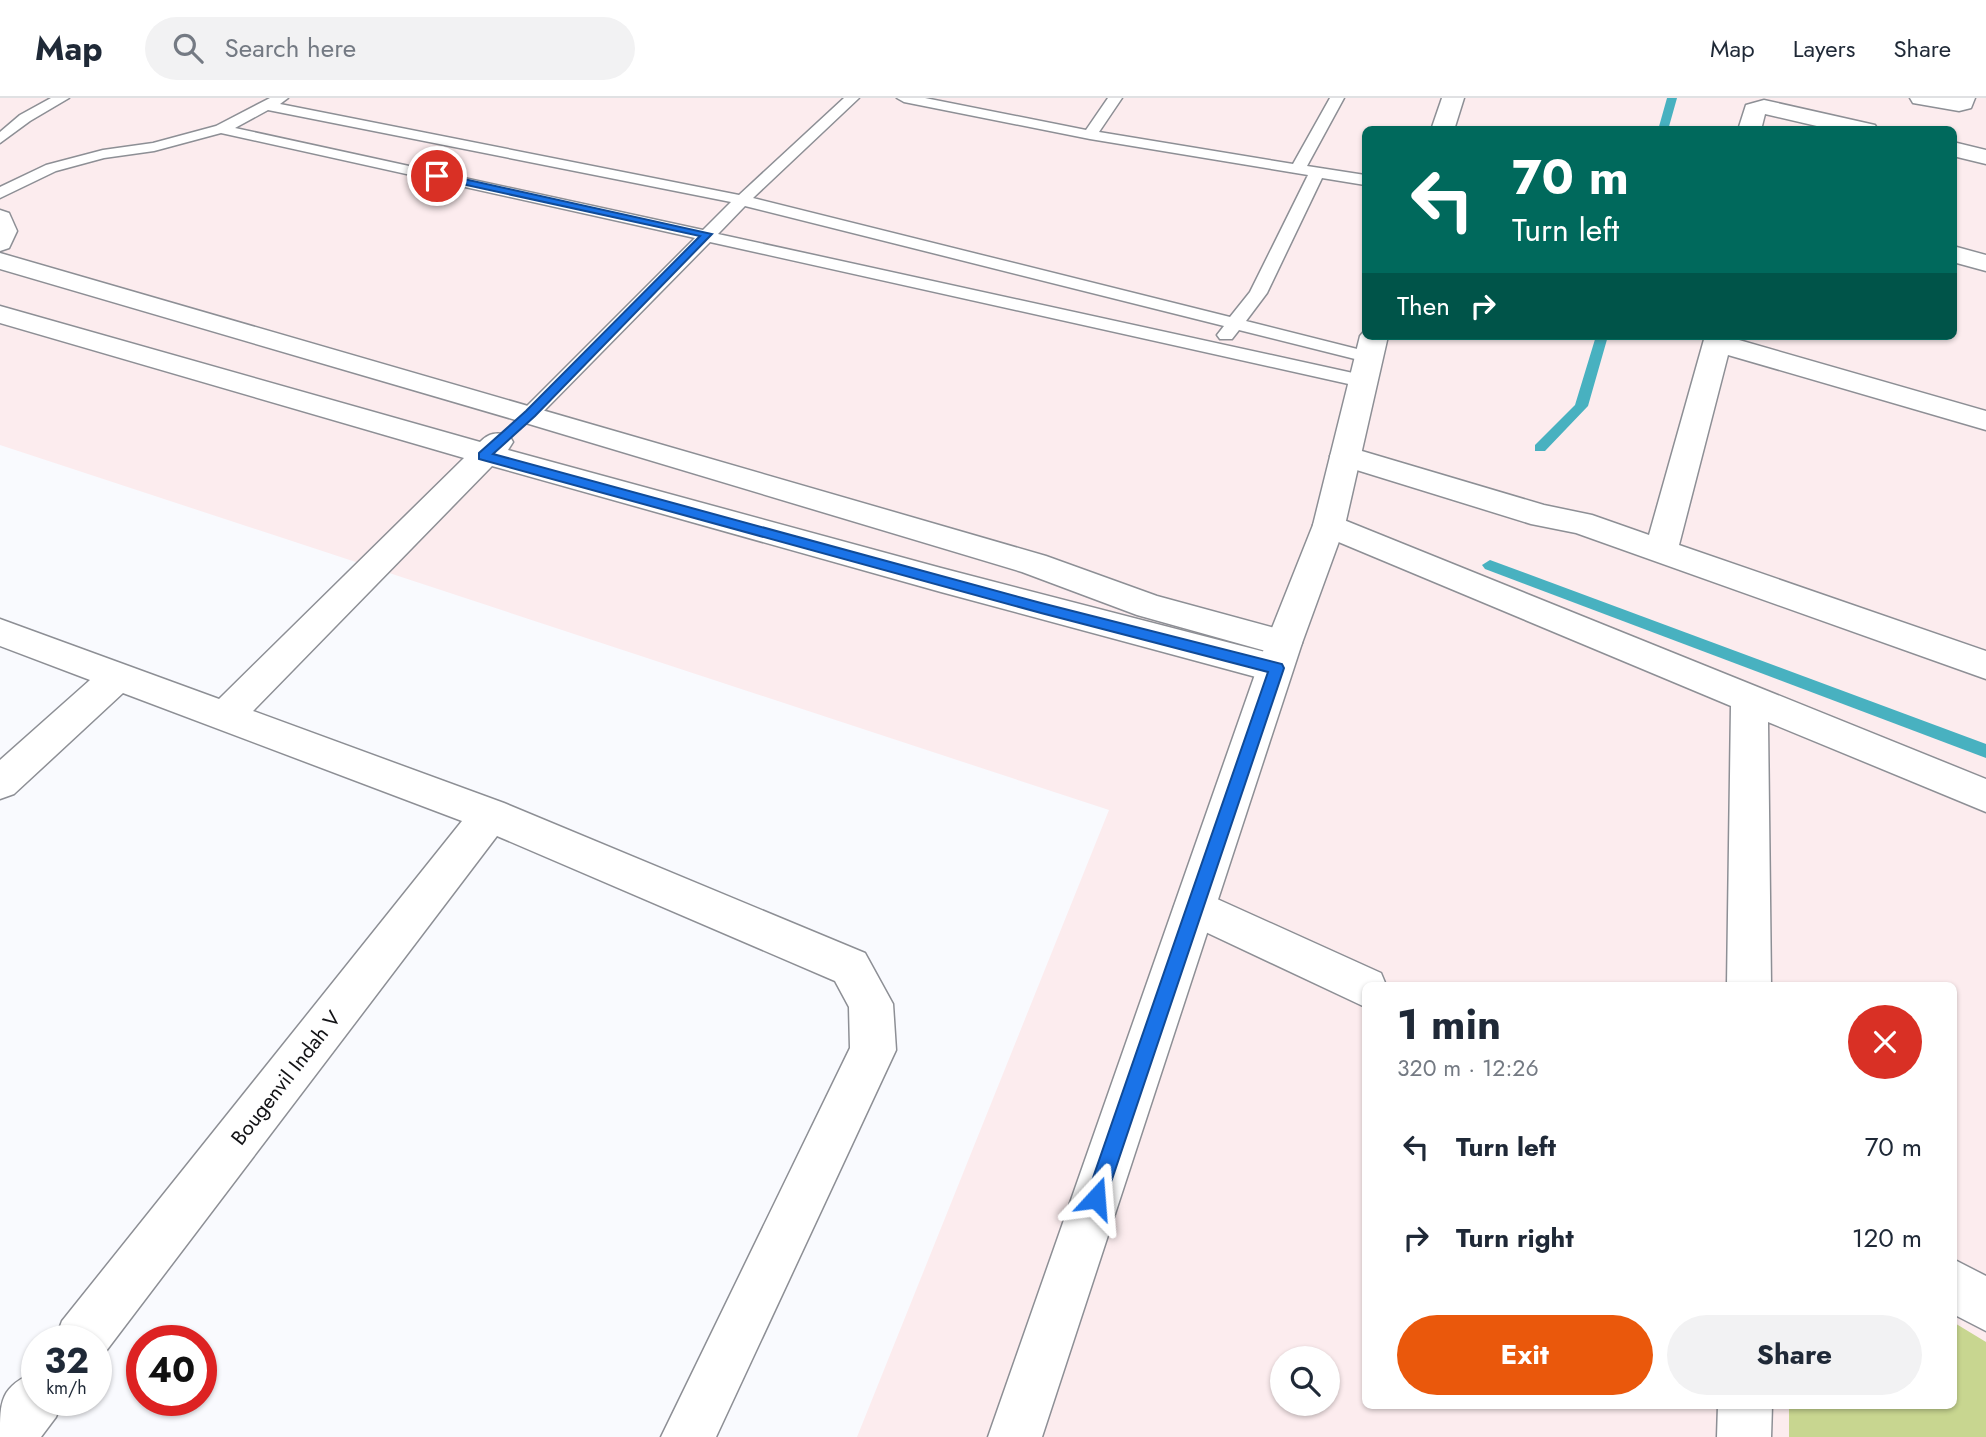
<!DOCTYPE html>
<html lang="en">
<head>
<meta charset="utf-8">
<style>
	body { margin:0; font-family:Jost,sans-serif; background:#f2f2f3; color:#1f2937; height:100vh; display:flex; flex-direction:column; font-size:26px; white-space:nowrap }
	* { box-sizing:border-box; margin:0 }
	p { font-size:23px; color:#747a83 }
	.icon { flex:none; width:38px; height:38px; fill:none; stroke:currentColor; stroke-width:2; stroke-linecap:round; stroke-linejoin:round }
	.map { position:relative; flex:1; overflow:hidden }
	.details { position:absolute; left:1362px; top:884px; width:595px; height:427px; display:flex; flex-direction:column; background:#fff; border-radius:10px; box-shadow:0 2px 5px #0004 }
	.details>* { flex:none }
	.banner { position:absolute; left:1362px; top:28px; width:595px; height:214px; border-radius:10px; box-shadow:0 2px 5px #0004; background:#00695c; color:#fff; overflow:hidden }
	.controls { position:absolute; left:1270px; top:1248px; display:grid; gap:14px }
	.controls a { display:grid; place-items:center; width:70px; height:70px; border-radius:50%; background:#fff; box-shadow:0 2px 5px #0004; font-size:35px }
	.speed { position:absolute; left:21px; top:1227px; display:flex; gap:14px; font-size:35px; font-weight:700; text-align:center }
	.speed>* { display:grid; place-content:center; width:91px; height:91px; border-radius:50%; background:#fff; box-shadow:0 2px 5px #0004; line-height:1 }
	.speed small { font-size:18px; font-weight:400 }
	.speed .limit { border:10px solid #d22; background:#fff; color:#111 }
	.pin { position:absolute; display:grid; place-items:center; width:60px; height:60px; color:#fff; margin:-30px; border:4px solid #fff; border-radius:50%; box-shadow:0 2px 7px #0007 }
	.me { position:absolute; width:77px; margin:-38px; rotate:19deg; stroke-linejoin:round; filter:drop-shadow(0 0 5px #0008) }
	.turn { display:flex; align-items:center; gap:24px; height:147px; padding:0 35px; font-size:32px }
	.turn .icon { width:91px; height:91px; stroke-width:2.5 }
	.turn b { display:block; font-size:49px; line-height:60px }
	.then { display:flex; align-items:center; height:66px; padding:0 35px; background:#0003; gap:14px; font-size:26px }
	.round { display:grid; place-items:center; flex:none; width:74px; height:74px; border-radius:37px; background:#f2f2f3 }
	.headline { display:flex; align-items:center; justify-content:space-between; height:119px; padding:0 35px }
	h1 { font-size:42px; font-weight:700; line-height:52px }
	.primary-button { display:flex; gap:14px; margin-top:auto; padding:14px 35px }
	.primary-button a { flex:1; height:80px; border-radius:42px; background:#ea580c; color:#fff; font-size:28px; font-weight:700; line-height:80px; text-align:center }
	.primary-button a+a { background:#f2f2f3; color:#1f2937 }
	ul { padding:0; list-style:none }
	li { display:flex; align-items:center; gap:21px; height:91px; padding:0 35px }
	li div { flex:1 }
	li b { display:block; font-size:26px }
	li em { font-style:normal }
	header { display:flex; align-items:center; gap:42px; box-sizing:border-box; height:98px; padding:0 35px; background:#fff; border-bottom:2px solid #e0e1e3 }
	header strong { font-size:33px }
	nav { display:flex; gap:38px; margin-inline-start:auto; font-size:24px }
	.search { width:490px; height:63px; background:#f2f2f3; display:flex; align-items:center; gap:18px; box-sizing:border-box; padding:0 24px; border-radius:38px; color:#747a83; font-size:26px }
	.map>svg:first-child { display:block }
	.commercial { fill:#fcecee; fill-rule:evenodd }
	.green { fill:#c8d690 }
	.lines { fill:none; stroke-linecap:round; stroke-linejoin:round }
	.stream { fill:#48b1c0; fill-rule:evenodd }
	.lane-casing { stroke:#8d8f95; stroke-width:3 }
	.street-casing { stroke:#8d8f95; stroke-width:3 }
	.secondary-casing { stroke:#8d8f95; stroke-width:3 }
	.lane { fill:#fff; fill-rule:evenodd }
	.street { fill:#fff; fill-rule:evenodd }
	.secondary { fill:#fff; fill-rule:evenodd }
	.route { fill:#1a73e8; stroke:#114b97; stroke-width:2 }
	.labels { text-anchor:middle; dominant-baseline:central; stroke-width:7; stroke-linejoin:round; paint-order:stroke }
	.street-label { font-size:21px; fill:#131316; stroke:#fff }
</style>
</head>
<body>
<header>
<strong>Map</strong>
<div class="search"><svg class="icon" aria-label="search" viewBox="0 0 24 24"><circle cx="10" cy="10" r="6"/><path d="M15 15l6 6"/></svg>Search here</div>
<nav><a>Map</a><a>Layers</a><a>Share</a></nav>
</header>
<div class="map">
<svg width="1986" height="1339" viewBox="0 0 1986 1339">
	<rect width="100%" height="100%" fill="#f9fafe"/>
	<!-- commercial -->
	<path class="commercial" d="M0,0H1986V1339H857L1109,712L0,347ZM1365,32H1953V238H1365ZM1365,887H1953V1307H1365ZM1283,1260H1328V1306H1283Z"/>
	<!-- green -->
	<polygon class="green" points="1953,1224 1986,1244 1986,1339 1789,1339 1789,1307 1953,1307"/>
	<g class="lines">
		<!-- stream -->
		<g class="stream">
			<polygon points="1667,0 1677,0 1668,32 1658,32"/>
			<polygon points="1596,238 1608,238 1588,308 1545,353 1535,353 1535,347 1575,307"/>
			<polygon points="1490,462 1986,646 1986,660 1485,471 1482,467"/>
		</g>
		<!-- lane casing -->
		<g class="lane-casing">
			<g id="lane">
				<polygon points="51,0 69,0 30,23 0,45 0,34 20,17"/>
				<path d="M270,0H288L280,6L739,97L844,0H859L753,100L1230,219L1250,194L1308,77L1090,41L904,4L897,0H925L1086,32L1108,0H1122L1099,34L1293,66L1330,0H1344L1307,68L1365,77V87L1322,80L1267,195L1246,223L1373,255L1376,259L1367,264L1239,232L1232,241H1220L1217,237L1224,228L745,108L718,136L1362,277L1371,283L1362,289L710,144L537,320H523L521,316L523,312L695,140L221,35L154,53L104,60L56,73L0,100V89L46,67L103,52L153,45L216,28ZM268,12L731,104L703,132L235,30Z"/>
			</g>
		</g>
		<!-- street casing -->
		<g class="street-casing">
			<g id="street">
				<polygon points="1910,0 1975,0 1971,10 1959,13 1913,5"/>
				<polygon points="1764,2 1875,27 1878,32 1834,32 1765,16 1761,32 1738,32 1746,7"/>
				<polygon points="1953,44 1986,52 1986,66 1953,58"/>
				<polygon points="0,112 9,115 17,133 9,150 0,153"/>
				<polygon points="1953,148 1986,157 1986,173 1953,164"/>
				<polygon points="0,155 1046,458 1157,498 1297,536 1302,545 1297,554 1284,558 1137,517 1022,474 519,323 0,171"/>
				<path d="M0,208L480,344C489,335 496,334 509,337L513,344L508,352L941,470L1269,555L1274,565L1269,575L1256,579L941,494L492,368L253,613L504,705L865,855L893,906L896,952L716,1339H661L850,950L849,909L835,883L497,738L100,1261L96,1262V1242H55L62,1223L462,723L123,595L14,696L0,701V662L90,582L0,548V521L219,601L464,360L0,225Z"/>
				<polygon points="1705,238 1733,238 1732,240 1986,313 1986,332 1728,257 1679,447 1986,553 1986,581 1576,435 1531,426 1334,365 1330,358 1334,351 1345,348 1544,407 1592,417 1649,437"/>
				<polygon points="1329,416 1986,681 1986,714 1768,624 1771,887 1727,887 1731,608 1317,435 1313,427 1317,419"/>
				<polygon points="1195,791 1381,875 1386,887 1365,887 1365,909 1180,822 1174,809 1180,796"/>
				<polygon points="1953,1161 1986,1178 1986,1233 1953,1216"/>
				<path d="M37,1273V1302H63L56,1319L41,1339H0C0,1302 0,1289 37,1273Z"/>
				<polygon points="1718,1307 1772,1307 1771,1339 1717,1339"/>
			</g>
		</g>
		<!-- secondary casing -->
		<g class="secondary-casing">
			<g id="secondary">
				<polygon points="1442,0 1464,0 1454,32 1431,32"/>
				<polygon points="1365,232 1365,238 1388,238 1345,427 1302,545 1042,1339 988,1339 1266,545 1313,427 1360,238"/>
			</g>
		</g>
		<!-- lane -->
		<use href="#lane" class="lane"/>
		<!-- street -->
		<use href="#street" class="street"/>
		<!-- secondary -->
		<use href="#secondary" class="secondary"/>
	</g>
	<!-- route -->
	<polygon class="route" points="437,75 712,136 535,318 493,356 1041,505 1282,566 1284,570 1103,1108 1096,1111 1089,1108 1086,1100 1268,574 1041,515 479,361 479,355 526,313 700,138 434,80 434,76"/>
	<g class="labels">
		<!-- street labels -->
		<g class="street-label">
			<text transform="translate(286 980) rotate(-52)">Bougenvil Indah V</text>
		</g>
	</g>
</svg>
<div class="controls">
<a><svg class="icon" aria-label="search" viewBox="0 0 24 24"><circle cx="10" cy="10" r="6"/><path d="M15 15l6 6"/></svg></a>
</div>
<div class="speed"><div>32<small>km/h</small></div><div class="limit">40</div></div>
<div class="pin" style="left:437px;top:78px;background:#d93025"><svg class="icon" aria-label="arrive" viewBox="0 0 24 24"><path d="M6 21V4h12l-3 4 3 4H6"/></svg></div>
<svg class="me" style="left:1096px;top:1100px" viewBox="-20 -20 40 40"><path d="M0-17L14 15 0 8-14 15z" fill="#1a73e8" stroke="#fff" stroke-width="4"/></svg>
<div class="banner">
<div class="turn"><svg class="icon" aria-label="left" viewBox="0 0 24 24"><path d="M17 20v-9H6M10 6l-5 5 5 5"/></svg><div><b>70 m</b>Turn left</div></div>
<div class="then">Then<svg class="icon" aria-label="right" viewBox="0 0 24 24"><path d="M7 20v-9h11M14 6l5 5-5 5"/></svg></div>
</div>
<section class="details">
<div class="headline"><div><h1>1 min</h1><p>320 m · 12:26</p></div><a class="round" style="background:#d93025;color:#fff"><svg class="icon" aria-label="close" viewBox="0 0 24 24"><path d="M6 6l12 12M18 6L6 18"/></svg></a></div>
<ul>
<li><svg class="icon" aria-label="left" viewBox="0 0 24 24"><path d="M17 20v-9H6M10 6l-5 5 5 5"/></svg><div><b>Turn left</b></div><em>70 m</em></li>
<li><svg class="icon" aria-label="right" viewBox="0 0 24 24"><path d="M7 20v-9h11M14 6l5 5-5 5"/></svg><div><b>Turn right</b></div><em>120 m</em></li>
</ul>
<div class="primary-button"><a>Exit</a><a>Share</a></div>
</section>
</div>
</body>
</html>
